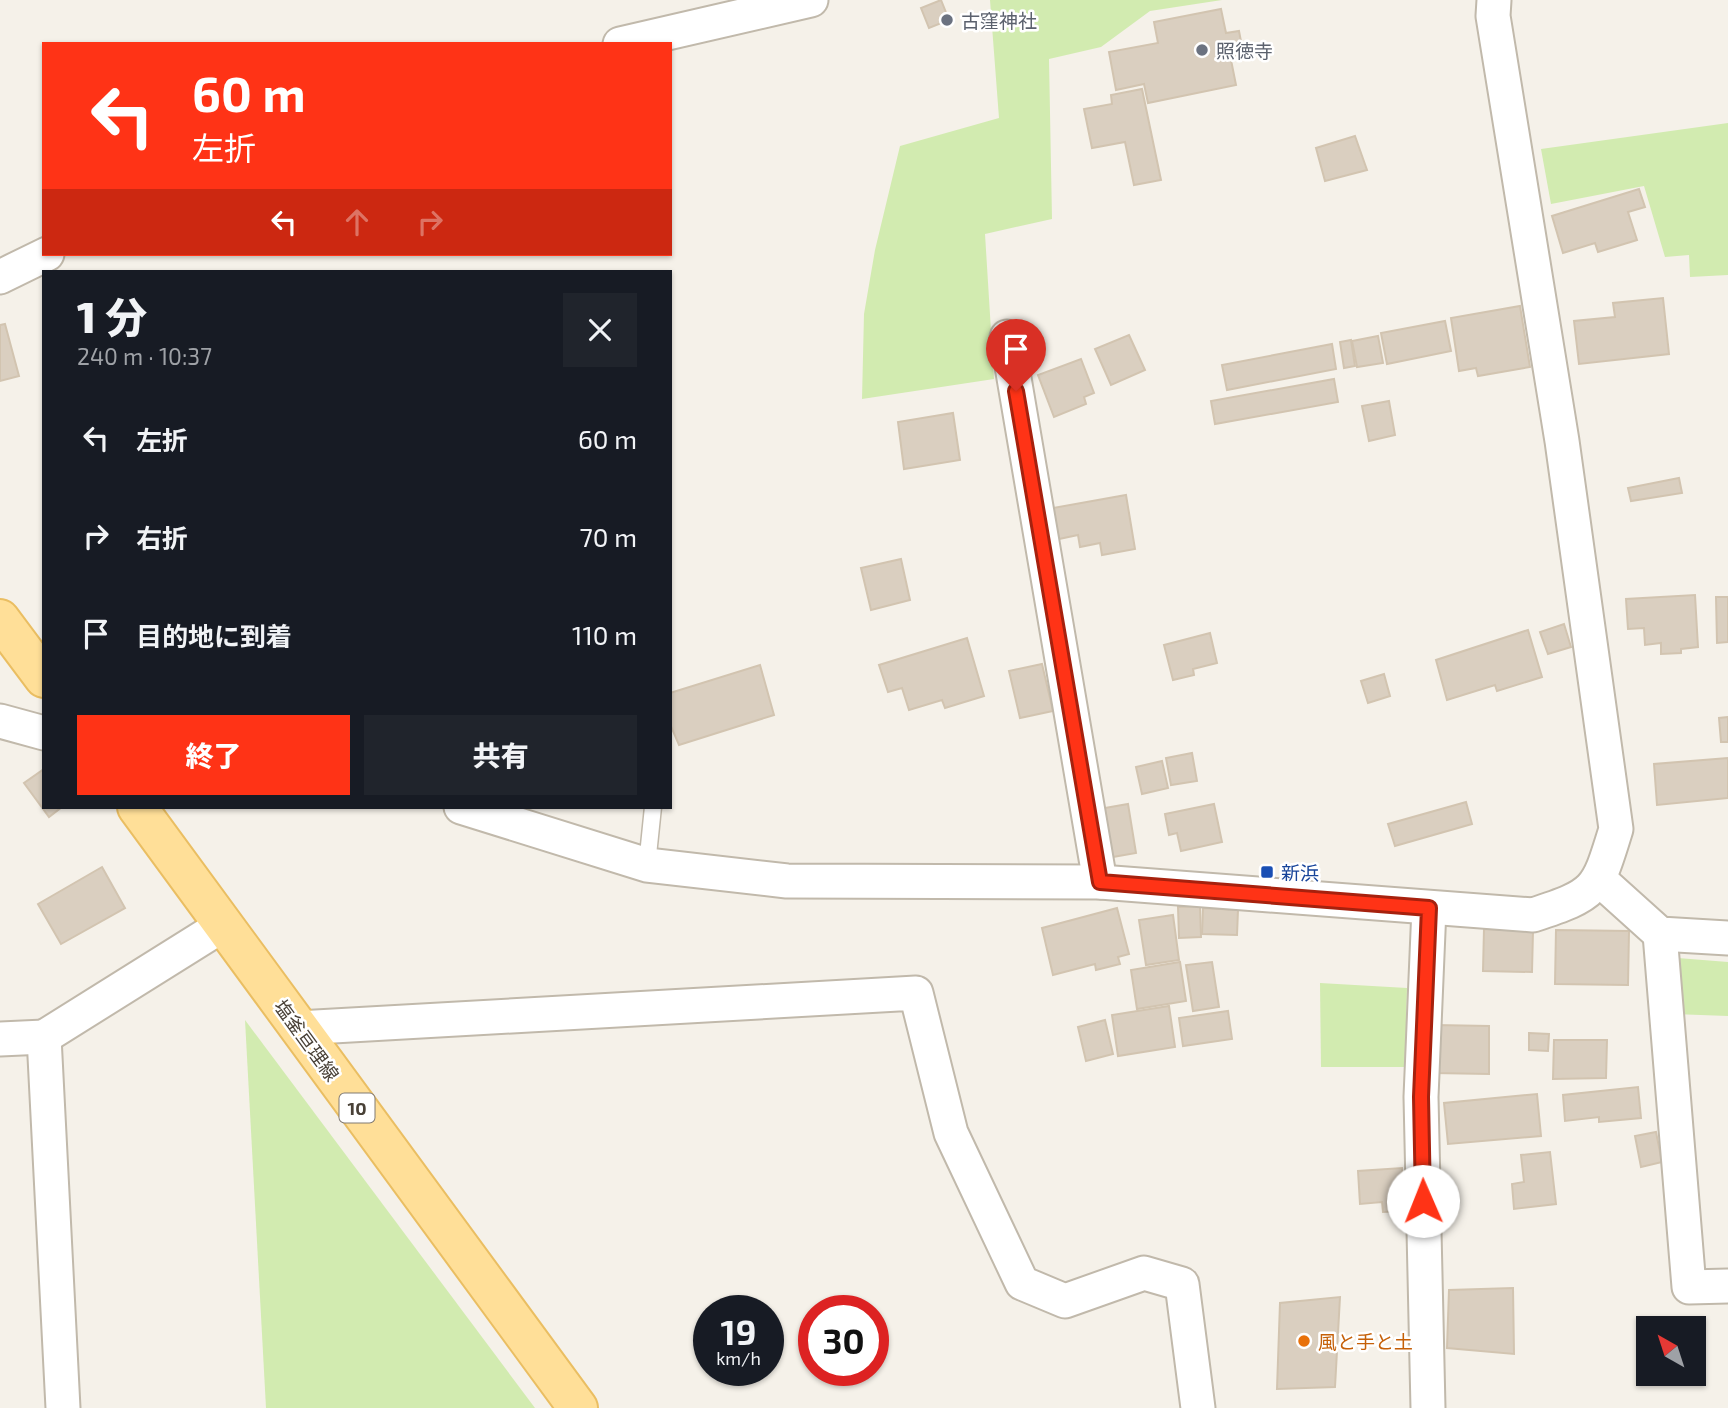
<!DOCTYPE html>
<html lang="ja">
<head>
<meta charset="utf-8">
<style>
	body { margin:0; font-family:"Exo 2","Noto Sans JP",sans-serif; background:#20242c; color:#f1f3f6; height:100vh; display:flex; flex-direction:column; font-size:26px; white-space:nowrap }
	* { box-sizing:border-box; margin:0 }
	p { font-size:23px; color:#9ea1a6 }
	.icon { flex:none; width:38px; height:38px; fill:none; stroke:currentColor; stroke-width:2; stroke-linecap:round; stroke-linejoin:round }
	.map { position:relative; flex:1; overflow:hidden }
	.panel { position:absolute; left:42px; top:270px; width:630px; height:539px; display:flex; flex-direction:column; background:#171b24; border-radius:0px; box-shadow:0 2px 5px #0004 }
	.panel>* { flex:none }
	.top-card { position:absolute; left:42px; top:42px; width:630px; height:214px; border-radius:0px; box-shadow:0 2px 5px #0004; background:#ff3316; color:#fff; overflow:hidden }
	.needle { width:46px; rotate:321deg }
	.buttons { position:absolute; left:1636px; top:1316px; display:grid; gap:14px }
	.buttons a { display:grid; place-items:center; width:70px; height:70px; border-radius:0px; background:#171b24; box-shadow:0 2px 5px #0004; font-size:35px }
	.speed { position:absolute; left:693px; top:1295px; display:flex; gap:14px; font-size:35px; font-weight:700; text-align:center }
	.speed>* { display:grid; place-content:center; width:91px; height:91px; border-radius:50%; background:#171b24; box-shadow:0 2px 5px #0004; line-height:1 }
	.speed small { font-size:18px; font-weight:400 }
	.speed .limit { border:10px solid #d22; background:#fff; color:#111 }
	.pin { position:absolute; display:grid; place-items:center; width:60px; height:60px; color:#fff; margin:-72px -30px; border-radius:50% 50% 50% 0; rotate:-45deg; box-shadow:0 0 7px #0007 }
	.pin .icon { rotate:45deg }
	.me { position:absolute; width:77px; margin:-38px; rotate:359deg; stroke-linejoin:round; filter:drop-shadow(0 0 5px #0008) }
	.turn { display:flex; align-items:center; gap:24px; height:147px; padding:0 35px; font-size:32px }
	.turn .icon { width:91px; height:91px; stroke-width:2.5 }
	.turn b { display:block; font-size:49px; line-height:60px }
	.lanes { display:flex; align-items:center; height:66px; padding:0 35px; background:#0003; justify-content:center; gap:35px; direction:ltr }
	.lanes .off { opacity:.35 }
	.round { display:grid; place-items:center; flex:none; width:74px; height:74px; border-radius:0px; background:#20242c }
	.summary { display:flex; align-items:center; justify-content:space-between; height:119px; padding:0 35px }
	h1 { font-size:42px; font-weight:800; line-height:52px }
	.action { display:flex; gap:14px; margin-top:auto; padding:14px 35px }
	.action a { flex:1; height:80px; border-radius:0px; background:#ff3316; color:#fff; font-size:28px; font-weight:800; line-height:80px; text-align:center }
	.action a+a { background:#20242c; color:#f1f3f6 }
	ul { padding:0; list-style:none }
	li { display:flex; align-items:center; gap:21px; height:98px; padding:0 35px }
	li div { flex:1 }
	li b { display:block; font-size:26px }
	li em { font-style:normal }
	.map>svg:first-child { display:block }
	.green { fill:#d2ebb0 }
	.building { fill:#dacfc0; stroke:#d2c4b0; stroke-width:2 }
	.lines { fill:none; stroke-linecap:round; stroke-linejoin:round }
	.lane-casing { stroke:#c1b9ab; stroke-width:19 }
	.street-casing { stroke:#c1b9ab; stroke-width:37 }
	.primary-casing { stroke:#eabe62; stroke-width:42 }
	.lane { stroke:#fff; stroke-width:16 }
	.street { stroke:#fff; stroke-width:33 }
	.primary { stroke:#ffdf98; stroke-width:38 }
	.route-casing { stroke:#a6210e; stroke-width:18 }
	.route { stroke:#ff3316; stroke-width:12 }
	.worship-dot { fill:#6b7280; stroke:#fff; stroke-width:2.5 }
	.transit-dot { fill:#1a4fb4; stroke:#fff; stroke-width:2.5 }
	.food-dot { fill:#e8710a; stroke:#fff; stroke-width:2.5 }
	.labels { text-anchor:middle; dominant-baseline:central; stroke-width:5; stroke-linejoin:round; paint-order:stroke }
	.shield { fill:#fff; stroke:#807a73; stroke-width:2 }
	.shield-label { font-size:18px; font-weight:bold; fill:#494137 }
	.worship-label { font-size:19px; fill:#5b616d; stroke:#fff; text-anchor:start }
	.transit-label { font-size:19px; fill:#164399; stroke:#fff; text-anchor:start }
	.street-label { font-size:19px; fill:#494137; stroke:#fff }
	.food-label { font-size:19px; fill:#c56008; stroke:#fff; text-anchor:start }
</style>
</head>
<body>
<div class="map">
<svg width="1728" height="1408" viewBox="0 0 1728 1408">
	<rect width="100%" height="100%" fill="#f5f1e9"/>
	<!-- green -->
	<g class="green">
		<polygon points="990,0 1222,0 1150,11 1101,47 1049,59 1052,219 985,234 994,379 862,399 864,314 875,250 900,146 999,118"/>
		<polygon points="1728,123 1728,275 1690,277 1689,255 1665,257 1644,186 1551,204 1541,149"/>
		<polygon points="1665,957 1728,962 1728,1016 1673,1014"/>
		<polygon points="1320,983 1407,988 1405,1067 1321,1067"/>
		<polygon points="245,1020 535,1408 266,1408"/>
	</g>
	<!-- building -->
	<g class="building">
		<polygon points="941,0 949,20 929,28 921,8"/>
		<polygon points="1221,9 1226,33 1239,31 1244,57 1231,60 1236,85 1148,103 1144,84 1116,90 1109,52 1158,43 1154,22"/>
		<polygon points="1142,89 1161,180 1134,185 1125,142 1092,148 1084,109 1112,104 1111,95"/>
		<polygon points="1355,136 1367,170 1325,181 1316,148"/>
		<polygon points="1639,189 1645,207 1628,212 1637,240 1598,252 1595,243 1563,253 1552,216"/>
		<polygon points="1663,298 1669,354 1579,364 1574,321 1615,317 1613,303"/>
		<polygon points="1520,306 1530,367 1478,376 1476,368 1459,371 1451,318"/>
		<polygon points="1445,321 1451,351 1387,364 1381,333"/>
		<polygon points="5,324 19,376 0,381 0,325"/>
		<polygon points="1129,335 1145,370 1111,385 1095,349"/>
		<polygon points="1378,336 1383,363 1357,367 1352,341"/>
		<polygon points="1351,340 1355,366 1344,368 1340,342"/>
		<polygon points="1332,344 1336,369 1227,390 1222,365"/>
		<polygon points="1081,359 1094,393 1084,397 1086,404 1054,417 1038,375"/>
		<polygon points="1334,379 1338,402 1215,424 1211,401"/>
		<polygon points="1389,401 1395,435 1369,441 1362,406"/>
		<polygon points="953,413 960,460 904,469 898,422"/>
		<polygon points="1679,478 1682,493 1631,501 1628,488"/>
		<polygon points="1126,495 1135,549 1102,555 1100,543 1080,547 1078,535 1059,539 1053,508"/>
		<polygon points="901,559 910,600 871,610 861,568"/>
		<polygon points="1695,595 1698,647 1681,649 1681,653 1661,654 1661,643 1645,645 1644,628 1628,629 1626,599"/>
		<polygon points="1716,597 1728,597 1728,642 1717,643"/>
		<polygon points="1564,624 1571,647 1548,654 1540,632"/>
		<polygon points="1528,630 1542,677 1497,691 1495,685 1447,700 1436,660"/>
		<polygon points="1210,633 1217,663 1193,669 1194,675 1173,680 1164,645"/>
		<polygon points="967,638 984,696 945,708 942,700 909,710 902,688 888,692 879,665"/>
		<polygon points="1042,664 1053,711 1020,718 1009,671"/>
		<polygon points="760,665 774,715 679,745 670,724 670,693"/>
		<polygon points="1384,674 1390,696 1368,703 1361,681"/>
		<polygon points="1728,717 1728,742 1721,742 1719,718"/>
		<polygon points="1192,753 1197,781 1171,785 1166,758"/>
		<polygon points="1728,758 1728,798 1657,805 1654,764"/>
		<polygon points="1162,761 1168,788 1142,794 1136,767"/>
		<polygon points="44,769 44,807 62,807 49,817 24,783"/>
		<polygon points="1466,802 1472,824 1395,846 1388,824"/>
		<polygon points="1128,804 1136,853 1107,858 1099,809"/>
		<polygon points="1214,804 1222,842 1181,851 1177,833 1169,835 1165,814"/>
		<polygon points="102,867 125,908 61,944 38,904"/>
		<polygon points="1200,906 1201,937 1179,938 1178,907"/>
		<polygon points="1117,908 1129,954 1118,957 1120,964 1096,970 1095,964 1053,975 1042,928"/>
		<polygon points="1203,908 1238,910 1237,935 1202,934"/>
		<polygon points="1173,915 1179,960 1146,965 1139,920"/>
		<polygon points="1484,929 1533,931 1532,972 1483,971"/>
		<polygon points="1556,930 1629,931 1628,985 1555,984"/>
		<polygon points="1180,962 1186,1001 1137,1009 1131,970"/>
		<polygon points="1212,962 1219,1007 1193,1011 1186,965"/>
		<polygon points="1169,1006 1175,1047 1118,1056 1112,1015"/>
		<polygon points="1228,1011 1232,1039 1183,1046 1179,1018"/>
		<polygon points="1105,1020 1113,1054 1086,1061 1078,1027"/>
		<polygon points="1435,1025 1489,1026 1489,1074 1434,1073"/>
		<polygon points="1529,1033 1549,1034 1548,1051 1529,1050"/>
		<polygon points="1554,1040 1607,1040 1606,1078 1553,1079"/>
		<polygon points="1638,1087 1641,1118 1599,1122 1599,1117 1565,1121 1563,1095"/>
		<polygon points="1537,1094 1541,1136 1448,1144 1444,1103"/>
		<polygon points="1656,1132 1662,1162 1641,1167 1635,1136"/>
		<polygon points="1550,1152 1556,1204 1514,1209 1512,1184 1524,1182 1521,1155"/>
		<polygon points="1402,1168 1405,1211 1383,1212 1382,1202 1360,1204 1358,1171"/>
		<polygon points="1513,1288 1514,1354 1447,1348 1449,1290"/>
		<polygon points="1340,1297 1335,1387 1277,1389 1280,1303"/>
	</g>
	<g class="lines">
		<!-- lane casing -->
		<g class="lane-casing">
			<polyline id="lane" points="647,865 653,807"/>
		</g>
		<!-- street casing -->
		<g class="street-casing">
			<g id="street">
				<polyline points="620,44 811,0"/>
				<polyline points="0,277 47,254"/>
				<polyline points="1007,337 1100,882"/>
				<polyline points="0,721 44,733"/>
				<path d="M461,807L647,865L787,881L1100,882L1533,915C1597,894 1597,891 1616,829L1562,441L1493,16L1494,0"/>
				<polyline points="1600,880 1660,934 1728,938"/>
				<polyline points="1660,934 1689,1287 1728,1286"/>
				<polyline points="298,1028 916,993 951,1133 1022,1283 1065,1301 1144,1273 1182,1284 1198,1408"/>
				<polyline points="0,1039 44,1037"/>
				<polyline points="63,1408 44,1037 223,925"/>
				<polyline points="1428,1408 1421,1097 1429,908"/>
			</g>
		</g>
		<!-- primary casing -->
		<g class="primary-casing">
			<g id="primary">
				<polyline points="0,619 44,678"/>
				<polyline points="137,807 578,1408"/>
			</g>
		</g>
		<!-- lane -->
		<use href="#lane" class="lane"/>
		<!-- street -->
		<use href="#street" class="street"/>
		<!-- primary -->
		<use href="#primary" class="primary"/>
	</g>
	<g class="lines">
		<!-- route casing -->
		<g class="route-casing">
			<polyline id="route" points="1016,391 1100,882 1429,908 1421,1097 1423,1201"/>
		</g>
		<!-- route -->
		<use href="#route" class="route"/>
	</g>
	<!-- markers -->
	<g class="worship-dot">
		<circle cx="947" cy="20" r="7"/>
		<circle cx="1202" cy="50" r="7"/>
	</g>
	<rect class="transit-dot" x="1260" y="865" width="14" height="14" rx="3.5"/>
	<circle class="food-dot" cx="1304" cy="1341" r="7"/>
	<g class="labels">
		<!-- shield labels -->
		<rect class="shield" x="339.5" y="1093.5" width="35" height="29" rx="5"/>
		<g class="shield-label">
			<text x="357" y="1108">10</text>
		</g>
		<!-- worship labels -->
		<g class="worship-label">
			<text x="961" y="20">古窪神社</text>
			<text x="1216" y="50">照徳寺</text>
		</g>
		<!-- transit labels -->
		<g class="transit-label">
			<text x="1281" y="872">新浜</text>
		</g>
		<!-- street labels -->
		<g class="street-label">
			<text transform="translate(307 1040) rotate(54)">塩釜亘理線</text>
		</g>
		<!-- food labels -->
		<g class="food-label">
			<text x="1318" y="1341">風と手と土</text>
		</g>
	</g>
</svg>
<div class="buttons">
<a><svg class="needle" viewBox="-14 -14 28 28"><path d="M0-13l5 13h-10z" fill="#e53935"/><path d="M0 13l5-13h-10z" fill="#9ea1a6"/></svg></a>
</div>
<div class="speed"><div>19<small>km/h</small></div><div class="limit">30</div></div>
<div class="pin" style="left:1016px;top:391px;background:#d93025"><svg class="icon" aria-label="arrive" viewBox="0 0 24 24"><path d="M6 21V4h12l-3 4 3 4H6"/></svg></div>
<svg class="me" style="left:1423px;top:1201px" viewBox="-20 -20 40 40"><circle r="19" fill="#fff"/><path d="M0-13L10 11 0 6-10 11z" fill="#ff3316"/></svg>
<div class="top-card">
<div class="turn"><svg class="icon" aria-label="left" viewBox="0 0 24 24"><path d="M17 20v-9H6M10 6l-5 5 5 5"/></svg><div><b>60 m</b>左折</div></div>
<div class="lanes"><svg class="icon" aria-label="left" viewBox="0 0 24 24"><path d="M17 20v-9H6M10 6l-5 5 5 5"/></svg><svg class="icon off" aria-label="ahead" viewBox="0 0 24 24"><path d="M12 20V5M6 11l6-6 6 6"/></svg><svg class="icon off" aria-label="right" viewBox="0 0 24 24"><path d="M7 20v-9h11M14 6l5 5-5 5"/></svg></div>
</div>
<section class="panel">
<div class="summary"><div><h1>1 分</h1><p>240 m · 10:37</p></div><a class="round"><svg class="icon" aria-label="close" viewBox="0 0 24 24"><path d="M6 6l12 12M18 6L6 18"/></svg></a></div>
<ul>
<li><svg class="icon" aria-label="left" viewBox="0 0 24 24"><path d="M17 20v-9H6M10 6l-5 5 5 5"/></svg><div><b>左折</b></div><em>60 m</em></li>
<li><svg class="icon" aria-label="right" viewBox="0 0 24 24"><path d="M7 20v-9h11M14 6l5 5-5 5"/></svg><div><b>右折</b></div><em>70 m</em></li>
<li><svg class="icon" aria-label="arrive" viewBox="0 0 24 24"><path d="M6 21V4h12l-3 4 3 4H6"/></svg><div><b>目的地に到着</b></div><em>110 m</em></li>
</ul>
<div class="action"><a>終了</a><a>共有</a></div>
</section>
</div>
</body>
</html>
